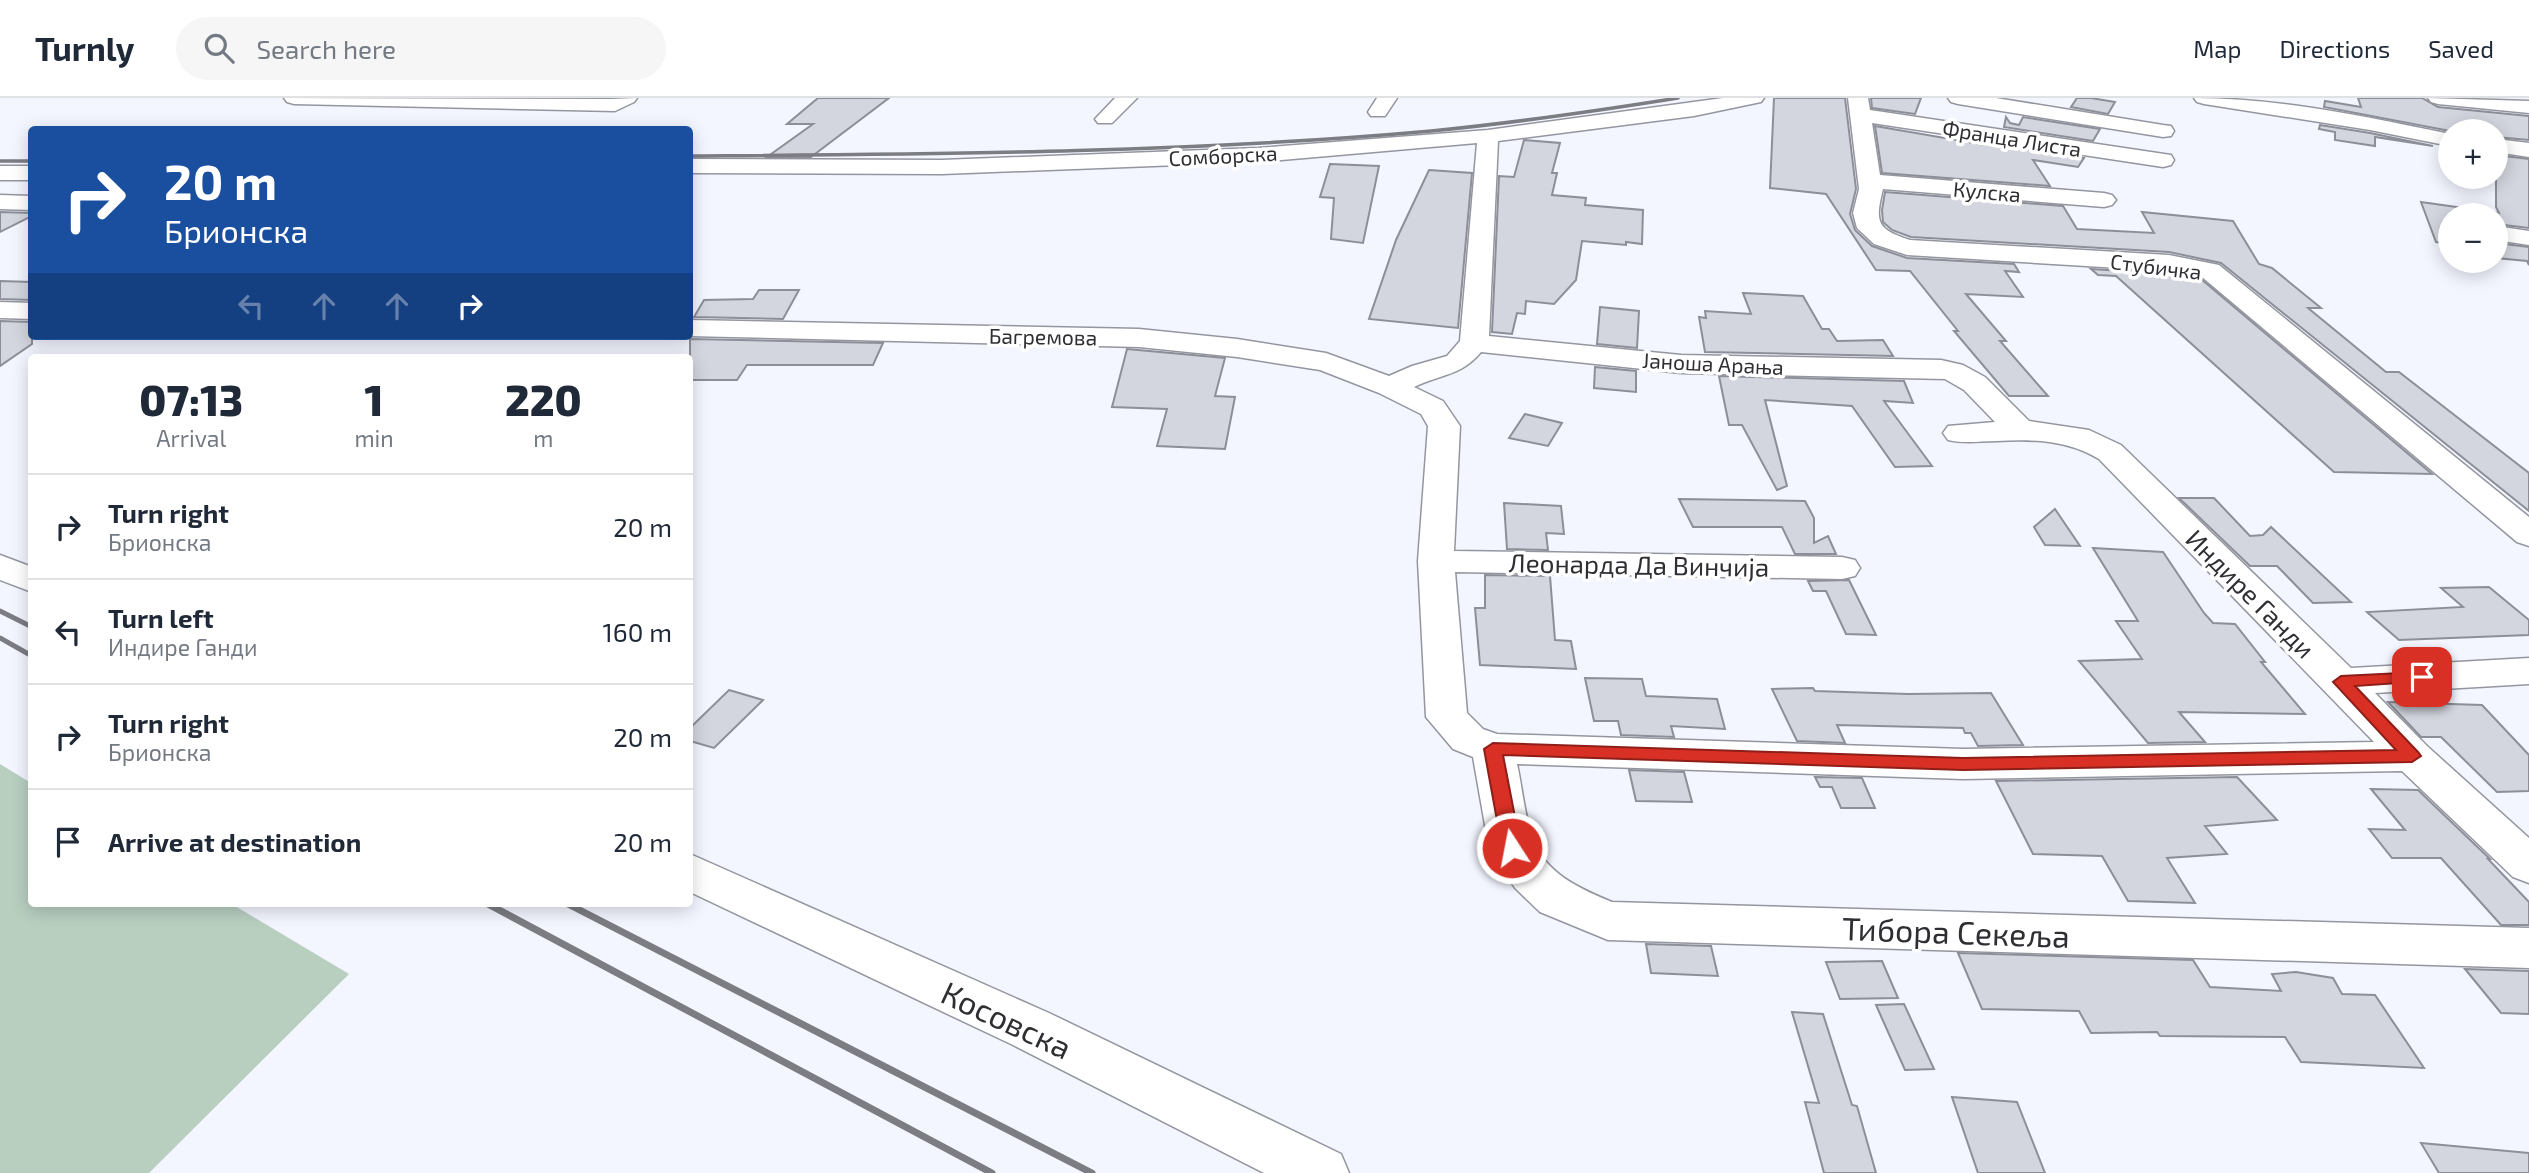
<!DOCTYPE html>
<html lang="en">
<head>
<meta charset="utf-8">
<style>
	body { margin:0; font-family:"Exo 2",sans-serif; background:#f6f6f7; color:#1f2937; height:100vh; display:flex; flex-direction:column; font-size:26px; white-space:nowrap }
	* { box-sizing:border-box; margin:0 }
	p { font-size:23px; color:#747a83 }
	.icon { flex:none; width:38px; height:38px; fill:none; stroke:currentColor; stroke-width:2; stroke-linecap:round; stroke-linejoin:round }
	.map { position:relative; flex:1; overflow:hidden }
	.panel { position:absolute; left:28px; top:256px; width:665px; height:553px; display:flex; flex-direction:column; background:#fff; border-radius:7px; box-shadow:0 4px 18px #0003 }
	.panel>* { flex:none }
	.hud { position:absolute; left:28px; top:28px; width:665px; height:214px; border-radius:7px; box-shadow:0 4px 18px #0003; background:#1a4fa0; color:#fff; overflow:hidden }
	.fabs { position:absolute; left:2438px; top:21px; display:grid; gap:14px }
	.fabs a { display:grid; place-items:center; width:70px; height:70px; border-radius:50%; background:#fff; box-shadow:0 4px 18px #0003; font-size:35px }
	.pin { position:absolute; display:grid; place-items:center; width:60px; height:60px; color:#fff; margin:-30px; border-radius:14px; box-shadow:0 4px 10px #0006 }
	.me { position:absolute; width:77px; margin:-38px; rotate:349deg; stroke-linejoin:round; filter:drop-shadow(0 0 5px #0008) }
	.turn { display:flex; align-items:center; gap:24px; height:147px; padding:0 21px; font-size:32px }
	.turn .icon { width:91px; height:91px; stroke-width:2.5 }
	.turn b { display:block; font-size:49px; line-height:60px }
	.lanes { display:flex; align-items:center; height:66px; padding:0 21px; background:#0003; justify-content:center; gap:35px; direction:ltr }
	.lanes .off { opacity:.35 }
	.eta { display:flex; justify-content:space-evenly; align-items:center; height:119px; text-align:center }
	.eta b { font-size:42px; font-weight:800; line-height:49px }
	ul { padding:0; list-style:none }
	li { display:flex; align-items:center; gap:21px; height:105px; padding:0 21px; border-top:2px solid #e0e1e3 }
	li div { flex:1 }
	li b { display:block; font-size:26px }
	li em { font-style:normal }
	header { display:flex; align-items:center; gap:42px; box-sizing:border-box; height:98px; padding:0 35px; background:#fff; border-bottom:2px solid #e0e1e3 }
	header strong { font-size:33px }
	nav { display:flex; gap:38px; margin-inline-start:auto; font-size:24px }
	.search { width:490px; height:63px; background:#f6f6f7; display:flex; align-items:center; gap:18px; box-sizing:border-box; padding:0 24px; border-radius:38px; color:#747a83; font-size:26px }
	.map>svg:first-child { display:block }
	.green { fill:#b8cfc0 }
	.building { fill:#d4d6df; stroke:#8d8f98; stroke-width:2 }
	.lines { fill:none; stroke-linecap:round; stroke-linejoin:round }
	.minor-casing { stroke:#94969f; stroke-width:3 }
	.minor { fill:#fff; fill-rule:evenodd }
	.rail-far2 { stroke:#7c7d83; stroke-width:3.5 }
	.rail-far1 { stroke:#7c7d83; stroke-width:5 }
	.rail { stroke:#7c7d83; stroke-width:7 }
	.route { fill:#d93025; stroke:#8d1f18; stroke-width:2 }
	.labels { text-anchor:middle; dominant-baseline:central; stroke-width:7; stroke-linejoin:round; paint-order:stroke }
	.far-street-label { font-size:21px; fill:#2f2f33; stroke:#fff }
	.street-label { font-size:26px; fill:#2f2f33; stroke:#fff }
	.near-street-label { font-size:32px; fill:#2f2f33; stroke:#fff }
</style>
</head>
<body>
<header>
<strong>Turnly</strong>
<div class="search"><svg class="icon" aria-label="search" viewBox="0 0 24 24"><circle cx="10" cy="10" r="6"/><path d="M15 15l6 6"/></svg>Search here</div>
<nav><a>Map</a><a>Directions</a><a>Saved</a></nav>
</header>
<div class="map">
<svg width="2529" height="1075" viewBox="0 0 2529 1075">
	<rect width="100%" height="100%" fill="#f3f5ff"/>
	<!-- green -->
	<polygon class="green" points="0,666 31,685 32,805 230,805 349,876 149,1075 0,1075"/>
	<!-- building -->
	<g class="building">
		<polygon points="818,0 889,0 811,59 767,59 813,26 787,26"/>
		<polygon points="1774,0 1845,0 1856,91 1850,116 1855,132 1872,148 1907,160 2014,166 2019,174 2005,173 2023,199 1966,196 2006,243 2000,243 2048,298 2009,298 1954,233 1958,233 1910,173 1876,172 1826,96 1770,90"/>
		<polygon points="1871,0 1921,0 1915,16 1872,10"/>
		<polygon points="2077,0 2091,0 2115,4 2108,16 2071,9"/>
		<polygon points="2358,0 2422,0 2438,9 2529,18 2529,42 2496,39 2496,33 2450,33 2324,9 2325,3 2361,9"/>
		<polygon points="2006,19 2010,25 2019,27 2023,19 2100,31 2093,43 2004,29"/>
		<polygon points="2320,27 2370,35 2433,48 2375,39 2375,48 2335,42 2335,34 2319,31"/>
		<polygon points="1875,28 1985,47 1986,45 2084,60 2078,69 2033,62 2050,88 1882,75"/>
		<polygon points="1524,42 1560,45 1552,75 1557,75 1552,97 1586,100 1585,107 1643,112 1642,146 1626,144 1626,147 1582,143 1576,182 1554,206 1526,203 1525,216 1517,215 1512,236 1492,234 1499,78 1514,79"/>
		<polygon points="2496,57 2529,61 2529,130 2496,126 2496,117 2450,117 2450,146 2436,144 2421,104 2499,115 2496,109"/>
		<polygon points="1330,66 1379,68 1363,145 1331,141 1334,100 1320,99"/>
		<polygon points="1429,72 1472,75 1458,230 1369,221 1396,142"/>
		<polygon points="1885,94 2063,108 2077,131 2154,135 2142,114 2233,123 2259,166 2272,170 2321,210 2308,210 2386,274 2399,274 2529,375 2529,413 2221,165 2169,154 1911,139 1892,132 1883,124 1882,112"/>
		<polygon points="0,114 32,115 32,118 0,134"/>
		<polygon points="2496,145 2529,149 2529,167 2527,163 2496,160"/>
		<polygon points="2091,171 2169,176 2201,181 2432,376 2334,374 2116,178 2098,177"/>
		<polygon points="0,183 32,184 32,202 0,201"/>
		<polygon points="759,192 799,192 783,221 694,219 704,202 753,201"/>
		<polygon points="1743,195 1803,198 1822,231 1829,231 1837,243 1883,242 1893,258 1705,254 1699,219 1706,220 1705,213 1751,216"/>
		<polygon points="1600,209 1639,213 1637,250 1597,246"/>
		<polygon points="0,223 32,224 32,246 0,268"/>
		<polygon points="690,241 883,245 873,267 747,267 737,282 690,282"/>
		<polygon points="1127,251 1225,260 1215,298 1235,299 1225,351 1157,348 1167,311 1112,309"/>
		<polygon points="1595,269 1636,273 1636,294 1594,290"/>
		<polygon points="1719,278 1904,283 1913,305 1884,303 1932,368 1895,369 1852,308 1765,302 1787,388 1777,392 1742,327 1729,327"/>
		<polygon points="1525,316 1562,325 1548,348 1509,340"/>
		<polygon points="2179,400 2214,400 2250,438 2263,437 2271,429 2351,504 2313,505 2277,468 2250,468"/>
		<polygon points="1679,401 1805,403 1814,420 1814,445 1828,438 1836,456 1795,456 1782,429 1693,429"/>
		<polygon points="1504,405 1561,408 1564,436 1546,435 1548,452 1507,451"/>
		<polygon points="2055,411 2080,448 2045,447 2034,429"/>
		<polygon points="2093,450 2163,454 2204,515 2213,525 2235,526 2265,564 2261,564 2305,616 2179,614 2205,644 2148,645 2079,563 2142,561 2116,523 2138,523"/>
		<polygon points="1485,477 1550,478 1555,542 1571,543 1576,571 1480,567 1475,510 1485,510"/>
		<polygon points="1849,482 1876,537 1846,536 1826,493 1813,493 1808,483"/>
		<polygon points="2489,489 2529,522 2529,537 2399,542 2367,514 2463,509 2441,490"/>
		<polygon points="1585,580 1642,581 1646,598 1717,601 1725,631 1671,628 1674,639 1621,637 1618,623 1594,623"/>
		<polygon points="1813,590 1815,593 1908,596 1991,595 2023,647 1978,648 1971,635 1965,635 1963,630 1837,627 1845,645 1797,643 1772,591"/>
		<polygon points="729,592 763,602 714,650 690,643 690,630"/>
		<polygon points="2388,604 2482,607 2529,657 2529,693 2497,694 2441,639 2421,639"/>
		<polygon points="1629,672 1684,674 1692,704 1636,703"/>
		<polygon points="1815,679 1862,680 1875,710 1841,710 1832,689 1820,689"/>
		<polygon points="2237,679 2277,722 2205,728 2227,756 2167,760 2195,805 2128,803 2102,758 2033,756 1996,683"/>
		<polygon points="2371,691 2418,692 2490,761 2488,761 2529,804 2529,827 2501,827 2441,760 2392,760 2369,731 2405,732"/>
		<polygon points="1646,846 1711,848 1718,878 1651,875"/>
		<polygon points="1958,855 2193,862 2210,889 2281,893 2272,876 2296,874 2333,880 2342,896 2375,897 2424,970 2301,964 2285,939 2160,938 2157,934 2091,935 2079,913 1982,911"/>
		<polygon points="1882,863 1898,900 1840,901 1826,864"/>
		<polygon points="2465,871 2529,873 2529,916 2501,915"/>
		<polygon points="1904,906 1934,971 1905,972 1876,907"/>
		<polygon points="1792,914 1823,916 1852,1007 1857,1008 1876,1075 1824,1075 1805,1004 1819,1005"/>
		<polygon points="1952,999 2017,1004 2045,1075 1978,1075"/>
		<polygon points="2421,1045 2529,1055 2529,1075 2439,1075"/>
	</g>
	<g class="lines">
		<!-- minor casing -->
		<g class="minor-casing">
			<g id="minor">
				<polygon points="284,0 611,1 637,0 634,4 615,13 294,6 287,4"/>
				<polygon points="1115,0 1137,0 1112,25 1098,25 1095,21"/>
				<polygon points="1377,0 1397,0 1385,18 1371,18 1368,14"/>
				<path d="M1723,0H1764L1761,4L1694,18L1498,43L1489,238L1681,257L1941,262L1963,267L1985,279L2029,323L2089,332L2121,347L2351,570L2529,560V586L2375,595L2427,648L2529,740V785L2513,779L2402,673L1963,681L1517,666C1522,687 1526,729 1535,747C1550,778 1583,792 1612,804L2529,830V870L1608,842L1540,814L1515,790L1489,750L1473,659L1453,651L1426,619L1418,463L1428,328L1421,316L1379,295L1320,272L1237,259L1139,249L688,238L690,222L1139,231L1237,241L1326,255L1389,278L1412,268L1447,258L1460,243L1477,45L1258,64L942,76L690,75V61L942,62L1258,50L1488,32ZM1481,254L1681,275L1945,281L1964,292L1995,324L1948,328L1943,335L1948,342C1964,346 1981,343 1997,343C2033,341 2067,342 2099,361L2374,644L1963,651L1497,636L1483,631L1467,615L1455,474L1842,481L1855,478L1860,470L1855,462L1842,459L1454,453L1460,328L1443,303L1414,289C1441,276 1461,278 1481,254Z"/>
				<path d="M1848,0H1868L1870,12L2171,57L2174,62L2171,67L2163,69L1872,25L1880,77L2104,95L2112,97L2116,102L2112,107L2104,109L1883,91C1875,124 1876,131 1910,142L2169,157L2219,167L2529,419V448L2517,444L2202,179L2169,173L1907,157L1874,146L1857,130L1853,115L1859,91Z"/>
				<polygon points="1948,0 1996,0 2163,27 2171,28 2174,33 2171,38 2163,39 1958,6 1951,4"/>
				<path d="M2194,0C2280,0 2366,19 2450,36V48L2370,32L2204,6L2197,4Z"/>
				<polygon points="2428,0 2529,3 2529,15 2438,6 2431,4"/>
				<polygon points="2496,41 2529,45 2529,59 2496,54"/>
				<rect x="0" y="68" width="32" height="14"/>
				<polygon points="0,97 32,98 32,112 0,111"/>
				<polygon points="2496,128 2529,133 2529,147 2496,142"/>
				<polygon points="0,204 32,205 32,221 0,220"/>
				<polygon points="0,457 32,469 32,494 0,482"/>
				<polygon points="690,756 1049,915 1341,1056 1349,1075 1264,1075 1013,947 690,794"/>
			</g>
		</g>
		<!-- minor -->
		<use href="#minor" class="minor"/>
		<!-- rail-far2 -->
		<g class="rail-far2">
			<path d="M690,58C937,56 1185,55 1431,33C1514,25 1596,13 1678,0"/>
			<polyline points="0,63 32,63"/>
		</g>
		<!-- rail-far1 -->
		<g class="rail-far1">
			<polyline points="0,513 32,529"/>
			<polyline points="0,540 32,558"/>
		</g>
		<!-- rail -->
		<g class="rail">
			<polyline points="486,805 992,1075"/>
			<polyline points="566,805 1092,1075"/>
		</g>
	</g>
	<!-- route -->
	<polygon class="route" points="2422,574 2430,579 2427,583 2355,588 2418,654 2421,658 2412,664 1963,672 1503,657 1521,750 1519,755 1505,755 1502,750 1484,651 1493,645 1963,660 2396,652 2333,584 2341,578"/>
	<g class="labels">
		<!-- far-street labels -->
		<g class="far-street-label">
			<text transform="translate(2012 40) rotate(9)">Франца Листа</text>
			<text transform="translate(1223 57) rotate(-3)">Сомборска</text>
			<text transform="translate(1987 93) rotate(5)">Кулска</text>
			<text transform="translate(2156 168) rotate(7)">Стубичка</text>
			<text transform="translate(1043 238) rotate(1)">Багремова</text>
			<text transform="translate(1713 265) rotate(3)">Јаноша Арања</text>
		</g>
		<!-- street labels -->
		<g class="street-label">
			<text transform="translate(1639 466) rotate(1)">Леонарда Да Винчија</text>
			<text transform="translate(2251 495) rotate(45)">Индире Ганди</text>
		</g>
		<!-- near-street labels -->
		<g class="near-street-label">
			<text transform="translate(1956 833) rotate(2)">Тибора Секеља</text>
			<text transform="translate(1007 921) rotate(25)">Косовска</text>
		</g>
	</g>
</svg>
<div class="fabs">
<a>+</a>
<a>−</a>
</div>
<div class="pin" style="left:2422px;top:579px;background:#d93025"><svg class="icon" aria-label="arrive" viewBox="0 0 24 24"><path d="M6 21V4h12l-3 4 3 4H6"/></svg></div>
<svg class="me" style="left:1512px;top:750px" viewBox="-20 -20 40 40"><circle r="17" fill="#d93025" stroke="#fff" stroke-width="3"/><path d="M0-11L8 9 0 5-8 9z" fill="#fff"/></svg>
<div class="hud">
<div class="turn"><svg class="icon" aria-label="right" viewBox="0 0 24 24"><path d="M7 20v-9h11M14 6l5 5-5 5"/></svg><div><b>20 m</b>Брионска</div></div>
<div class="lanes"><svg class="icon off" aria-label="left" viewBox="0 0 24 24"><path d="M17 20v-9H6M10 6l-5 5 5 5"/></svg><svg class="icon off" aria-label="ahead" viewBox="0 0 24 24"><path d="M12 20V5M6 11l6-6 6 6"/></svg><svg class="icon off" aria-label="ahead" viewBox="0 0 24 24"><path d="M12 20V5M6 11l6-6 6 6"/></svg><svg class="icon" aria-label="right" viewBox="0 0 24 24"><path d="M7 20v-9h11M14 6l5 5-5 5"/></svg></div>
</div>
<section class="panel">
<div class="eta">
<div><b>07:13</b><p>Arrival</p></div>
<div><b>1</b><p>min</p></div>
<div><b>220</b><p>m</p></div>
</div>
<ul>
<li><svg class="icon" aria-label="right" viewBox="0 0 24 24"><path d="M7 20v-9h11M14 6l5 5-5 5"/></svg><div><b>Turn right</b><p>Брионска</p></div><em>20 m</em></li>
<li><svg class="icon" aria-label="left" viewBox="0 0 24 24"><path d="M17 20v-9H6M10 6l-5 5 5 5"/></svg><div><b>Turn left</b><p>Индире Ганди</p></div><em>160 m</em></li>
<li><svg class="icon" aria-label="right" viewBox="0 0 24 24"><path d="M7 20v-9h11M14 6l5 5-5 5"/></svg><div><b>Turn right</b><p>Брионска</p></div><em>20 m</em></li>
<li><svg class="icon" aria-label="arrive" viewBox="0 0 24 24"><path d="M6 21V4h12l-3 4 3 4H6"/></svg><div><b>Arrive at destination</b></div><em>20 m</em></li>
</ul>
</section>
</div>
</body>
</html>
